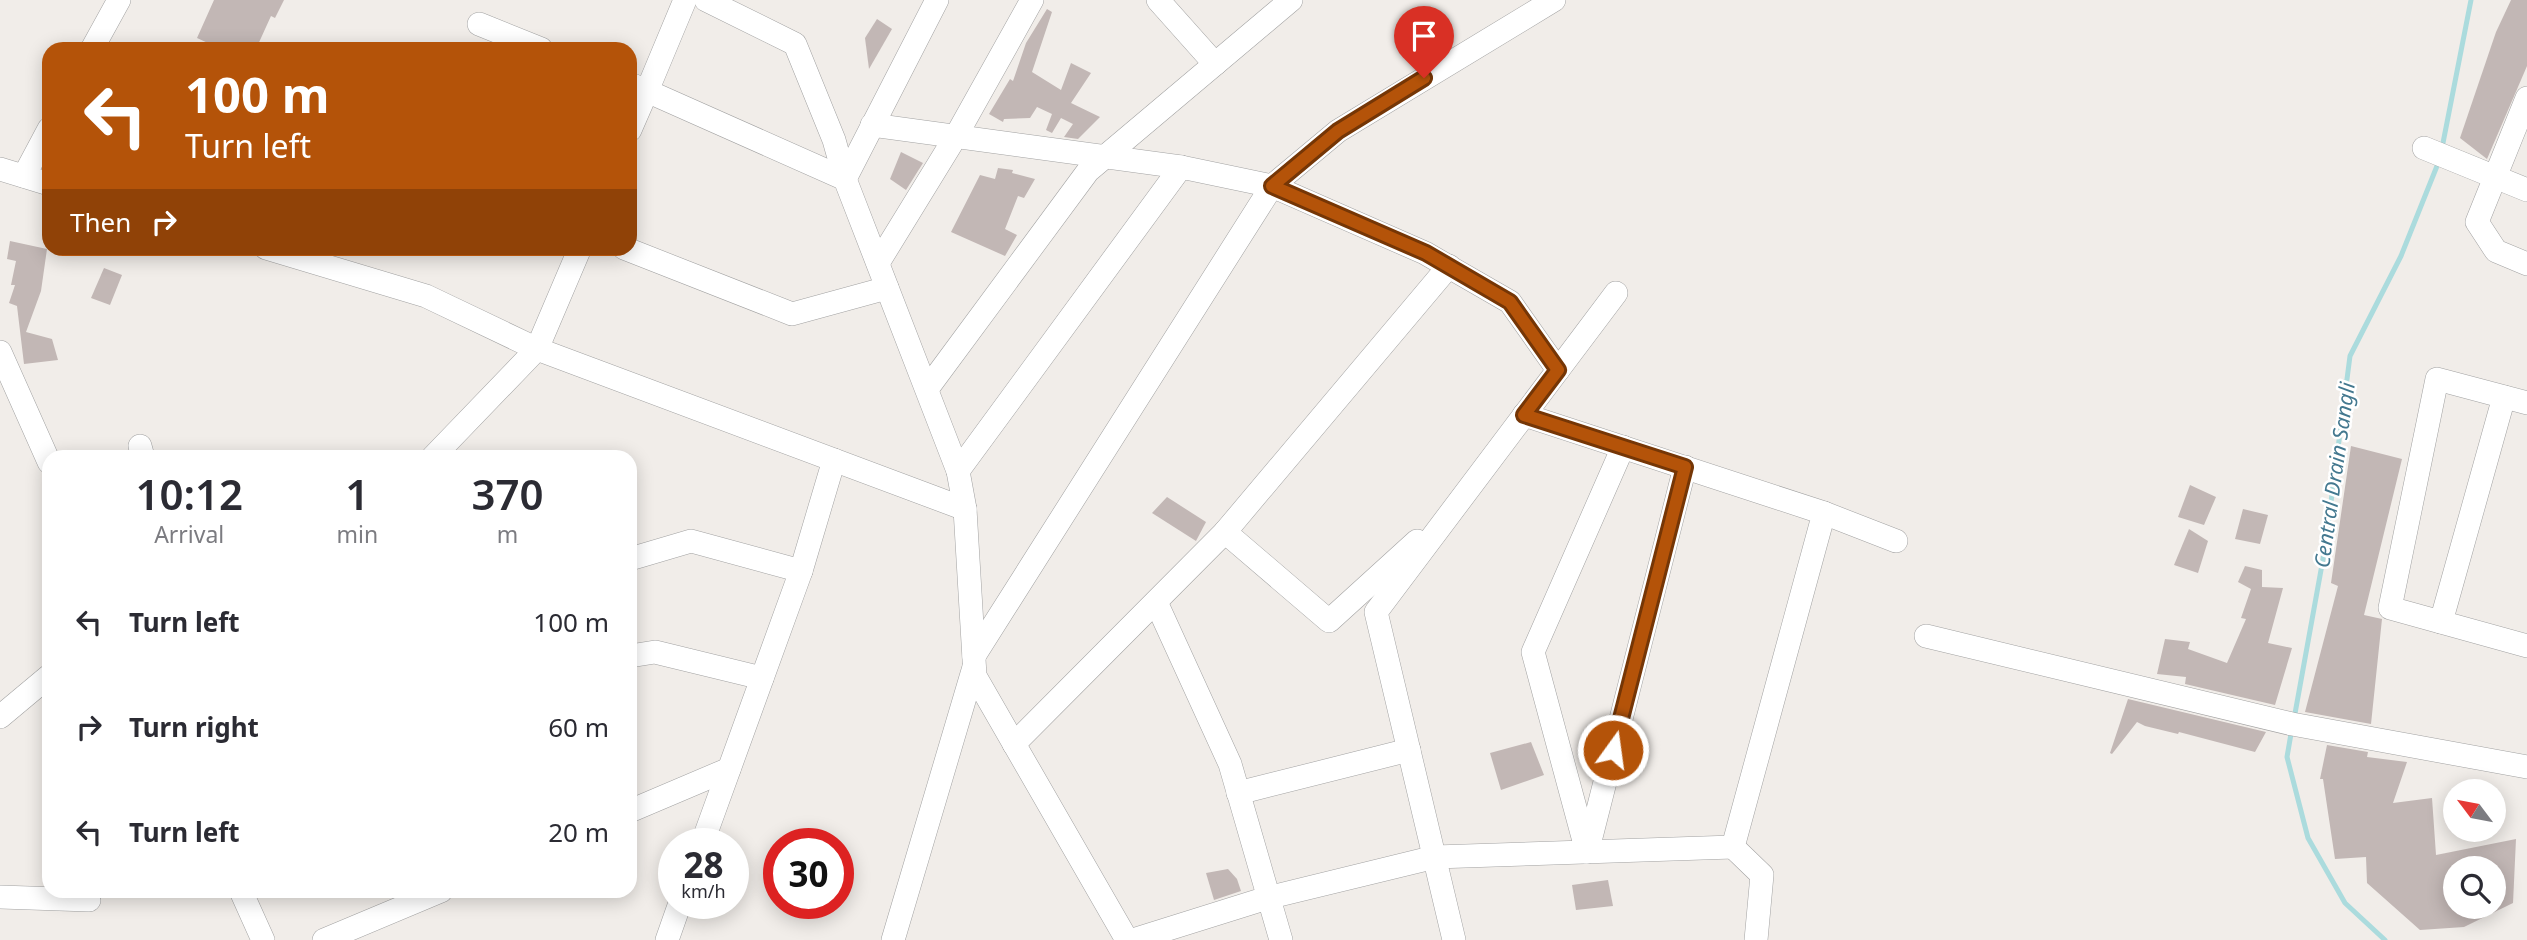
<!DOCTYPE html>
<html lang="en">
<head>
<meta charset="utf-8">
<style>
	body { margin:0; font-family:"Noto Sans",sans-serif; background:#f2f2f3; color:#2b2b33; height:100vh; display:flex; flex-direction:column; font-size:26px; white-space:nowrap }
	* { box-sizing:border-box; margin:0 }
	p { font-size:23px; color:#7c7c81 }
	.icon { flex:none; width:38px; height:38px; fill:none; stroke:currentColor; stroke-width:2; stroke-linecap:round; stroke-linejoin:round }
	.map { position:relative; flex:1; overflow:hidden }
	.sheet { position:absolute; left:42px; top:450px; width:595px; height:448px; display:flex; flex-direction:column; background:#fff; border-radius:21px; box-shadow:0 4px 18px #0003 }
	.sheet>* { flex:none }
	.hud { position:absolute; left:42px; top:42px; width:595px; height:214px; border-radius:21px; box-shadow:0 4px 18px #0003; background:#b45309; color:#fff; overflow:hidden }
	.needle { width:46px; rotate:302deg }
	.fabs { position:absolute; left:2443px; top:779px; display:grid; gap:14px }
	.fabs a { display:grid; place-items:center; width:63px; height:63px; border-radius:50%; background:#fff; box-shadow:0 4px 18px #0003; font-size:35px }
	.speed { position:absolute; left:658px; top:828px; display:flex; gap:14px; font-size:35px; font-weight:700; text-align:center }
	.speed>* { display:grid; place-content:center; width:91px; height:91px; border-radius:50%; background:#fff; box-shadow:0 4px 18px #0003; line-height:1 }
	.speed small { font-size:18px; font-weight:400 }
	.speed .limit { border:10px solid #d22; background:#fff; color:#111 }
	.pin { position:absolute; display:grid; place-items:center; width:60px; height:60px; color:#fff; margin:-72px -30px; border-radius:50% 50% 50% 0; rotate:-45deg; box-shadow:0 0 7px #0007 }
	.pin .icon { rotate:45deg }
	.me { position:absolute; width:77px; margin:-38px; rotate:14deg; stroke-linejoin:round; filter:drop-shadow(0 0 5px #0008) }
	.turn { display:flex; align-items:center; gap:24px; height:147px; padding:0 28px; font-size:32px }
	.turn .icon { width:91px; height:91px; stroke-width:2.5 }
	.turn b { display:block; font-size:49px; line-height:60px }
	.then { display:flex; align-items:center; height:66px; padding:0 28px; background:#0003; gap:14px; font-size:26px }
	.eta { display:flex; justify-content:space-evenly; align-items:center; height:119px; text-align:center }
	.eta b { font-size:42px; font-weight:600; line-height:49px }
	ul { padding:0; list-style:none }
	li { display:flex; align-items:center; gap:21px; height:105px; padding:0 28px }
	li div { flex:1 }
	li b { display:block; font-size:26px }
	li em { font-style:normal }
	.map>svg:first-child { display:block }
	.lines { fill:none; stroke-linecap:round; stroke-linejoin:round }
	.stream { stroke:#abdbdd; stroke-width:5 }
	.building { fill:#c2b7b5; fill-rule:evenodd }
	.street-casing { stroke:#a2a2a2; stroke-width:24 }
	.street { stroke:#fff; stroke-width:23 }
	.route-casing { stroke:#753606; stroke-width:18 }
	.route { stroke:#b45309; stroke-width:12 }
	.labels { text-anchor:middle; dominant-baseline:central; stroke-width:5; stroke-linejoin:round; paint-order:stroke }
	.water-label { font-size:21px; font-style:italic; fill:#43788f; stroke:#fff }
</style>
</head>
<body>
<div class="map">
<svg width="2527" height="940" viewBox="0 0 2527 940">
	<rect width="100%" height="100%" fill="#f1ede9"/>
	<g class="lines">
		<!-- stream -->
		<g class="stream">
			<polyline points="2442,148 2471,0"/>
			<polyline points="2294,719 2325,548 2350,356 2401,256 2439,161"/>
			<polyline points="2292,728 2287,757 2308,838 2345,903 2385,940"/>
		</g>
	</g>
	<!-- building -->
	<g class="building">
		<polygon points="214,0 284,0 275,18 271,16 256,49 221,49 197,38"/>
		<polygon points="2511,0 2527,0 2527,66 2487,159 2460,138 2496,32"/>
		<polygon points="1047,9 1052,12 1032,72 1061,90 1071,63 1091,73 1071,103 1100,117 1078,139 1064,137 1073,124 1061,118 1052,133 1046,130 1052,114 1037,107 1030,118 1004,119 1003,122 989,114 1010,79 1013,81 1026,43"/>
		<polygon points="877,19 892,29 869,69 865,38"/>
		<polygon points="901,152 923,163 906,190 890,179"/>
		<polygon points="998,168 1013,170 1012,173 1035,179 1024,198 1018,196 1005,229 1017,235 1005,256 951,232 980,175 995,179"/>
		<polygon points="10,241 47,249 41,291 26,332 52,339 58,360 24,364 17,306 9,303 15,285 11,285 16,261 7,259"/>
		<polygon points="104,268 122,275 110,305 91,298"/>
		<polygon points="2351,446 2402,459 2364,615 2382,619 2371,724 2305,712 2338,586 2331,583"/>
		<polygon points="2190,485 2216,497 2204,525 2178,517"/>
		<polygon points="1167,497 1206,522 1196,541 1152,513"/>
		<polygon points="2243,509 2268,515 2260,544 2235,539"/>
		<polygon points="2189,529 2208,541 2198,573 2174,565"/>
		<polygon points="2245,566 2262,570 2262,587 2283,588 2268,643 2292,648 2275,705 2185,684 2186,677 2157,674 2165,639 2190,642 2188,649 2227,663 2246,619 2241,618 2251,589 2238,582"/>
		<polygon points="2128,699 2266,732 2255,752 2179,732 2178,734 2145,726 2137,722 2112,754 2110,753"/>
		<polygon points="1531,742 1544,775 1501,790 1490,753"/>
		<path d="M2327,745L2368,752L2367,757L2407,762L2393,803L2432,798L2436,855L2516,839L2513,903L2464,927L2420,930L2367,883L2366,857L2335,859L2323,779H2320ZM2455,868H2494V906H2455Z"/>
		<polygon points="1228,869 1237,879 1241,891 1214,900 1206,873"/>
		<polygon points="1608,880 1613,906 1576,910 1572,885"/>
	</g>
	<g class="lines">
		<!-- street casing -->
		<g class="street-casing">
			<g id="street">
				<polyline points="706,0 795,44 834,140 845,179 958,471 965,509 975,676 1127,940"/>
				<polyline points="1158,0 1215,64"/>
				<polyline points="479,24 541,49"/>
				<polyline points="92,49 119,0"/>
				<polyline points="630,84 647,91 685,0"/>
				<polyline points="2527,98 2477,222 2496,251 2527,264"/>
				<polyline points="872,125 1181,167"/>
				<polyline points="630,130 647,91 845,179"/>
				<polyline points="2424,148 2527,190"/>
				<polyline points="0,169 49,184"/>
				<polyline points="24,176 49,129"/>
				<polyline points="845,179 937,0"/>
				<polyline points="266,248 426,296 537,349 580,248"/>
				<polyline points="624,248 792,314 887,288"/>
				<polyline points="878,263 956,136 1032,0"/>
				<polyline points="0,352 49,462"/>
				<polyline points="927,389 1088,171 1291,0"/>
				<polyline points="2527,403 2437,379 2390,608 2527,646"/>
				<polyline points="1524,415 1824,513 1733,847 1762,875 1756,940"/>
				<polyline points="140,446 143,457"/>
				<polyline points="433,457 537,349 965,509"/>
				<polyline points="958,471 1181,167 1272,186 1338,131 1554,0"/>
				<polyline points="1824,513 1896,541"/>
				<polyline points="1225,532 1329,621 1417,541"/>
				<polyline points="630,559 691,541 801,571 834,460"/>
				<polyline points="1156,602 1230,764 1281,940"/>
				<polyline points="2441,622 2504,397"/>
				<polyline points="1926,636 2292,724 2527,767"/>
				<polyline points="630,656 655,652 762,678"/>
				<polyline points="974,656 1272,186 1425,253 1510,302 1558,370"/>
				<polyline points="0,717 49,676"/>
				<polyline points="1014,744 1225,532 1449,266"/>
				<polyline points="1238,793 1409,750"/>
				<polyline points="630,811 729,769"/>
				<polyline points="702,844 801,571"/>
				<polyline points="1588,849 1685,467"/>
				<polyline points="1587,852 1533,652 1623,447"/>
				<polyline points="241,891 263,940"/>
				<polyline points="0,897 89,900"/>
				<polyline points="324,940 441,891"/>
				<polyline points="667,940 680,903"/>
				<polyline points="893,940 974,667"/>
				<polyline points="1133,940 1267,898 1435,857 1733,847"/>
				<polyline points="1454,940 1376,612 1616,293"/>
			</g>
		</g>
		<!-- street -->
		<use href="#street" class="street"/>
	</g>
	<g class="lines">
		<!-- route casing -->
		<g class="route-casing">
			<polyline id="route" points="1424,78 1338,131 1272,186 1426,253 1510,302 1558,370 1524,415 1685,467 1613,750"/>
		</g>
		<!-- route -->
		<use href="#route" class="route"/>
	</g>
	<g class="labels">
		<!-- water labels -->
		<g class="water-label">
			<text transform="translate(2334 475) rotate(-82)">Central Drain Sangli</text>
		</g>
	</g>
</svg>
<div class="fabs">
<a><svg class="needle" viewBox="-14 -14 28 28"><path d="M0-13l5 13h-10z" fill="#e53935"/><path d="M0 13l5-13h-10z" fill="#7c7c81"/></svg></a>
<a><svg class="icon" aria-label="search" viewBox="0 0 24 24"><circle cx="10" cy="10" r="6"/><path d="M15 15l6 6"/></svg></a>
</div>
<div class="speed"><div>28<small>km/h</small></div><div class="limit">30</div></div>
<div class="pin" style="left:1424px;top:78px;background:#d93025"><svg class="icon" aria-label="arrive" viewBox="0 0 24 24"><path d="M6 21V4h12l-3 4 3 4H6"/></svg></div>
<svg class="me" style="left:1613px;top:750px" viewBox="-20 -20 40 40"><circle r="17" fill="#b45309" stroke="#fff" stroke-width="3"/><path d="M0-11L8 9 0 5-8 9z" fill="#fff"/></svg>
<div class="hud">
<div class="turn"><svg class="icon" aria-label="left" viewBox="0 0 24 24"><path d="M17 20v-9H6M10 6l-5 5 5 5"/></svg><div><b>100 m</b>Turn left</div></div>
<div class="then">Then<svg class="icon" aria-label="right" viewBox="0 0 24 24"><path d="M7 20v-9h11M14 6l5 5-5 5"/></svg></div>
</div>
<section class="sheet">
<div class="eta">
<div><b>10:12</b><p>Arrival</p></div>
<div><b>1</b><p>min</p></div>
<div><b>370</b><p>m</p></div>
</div>
<ul>
<li><svg class="icon" aria-label="left" viewBox="0 0 24 24"><path d="M17 20v-9H6M10 6l-5 5 5 5"/></svg><div><b>Turn left</b></div><em>100 m</em></li>
<li><svg class="icon" aria-label="right" viewBox="0 0 24 24"><path d="M7 20v-9h11M14 6l5 5-5 5"/></svg><div><b>Turn right</b></div><em>60 m</em></li>
<li><svg class="icon" aria-label="left" viewBox="0 0 24 24"><path d="M17 20v-9H6M10 6l-5 5 5 5"/></svg><div><b>Turn left</b></div><em>20 m</em></li>
</ul>
</section>
</div>
</body>
</html>
